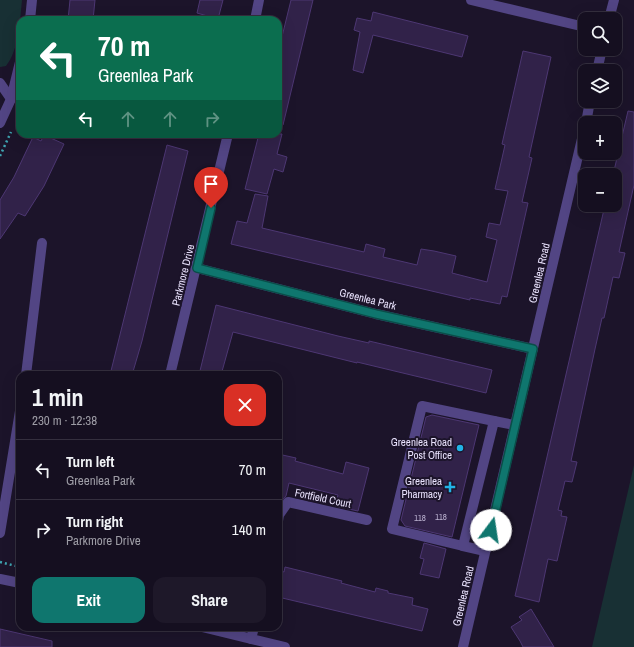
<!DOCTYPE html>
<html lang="en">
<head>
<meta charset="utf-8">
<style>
	body { margin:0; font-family:"Archivo Narrow",sans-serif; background:#1e1829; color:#f1f3f6; height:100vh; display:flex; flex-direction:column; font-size:15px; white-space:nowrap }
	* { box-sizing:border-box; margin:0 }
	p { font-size:13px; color:#9d9ca5 }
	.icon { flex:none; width:22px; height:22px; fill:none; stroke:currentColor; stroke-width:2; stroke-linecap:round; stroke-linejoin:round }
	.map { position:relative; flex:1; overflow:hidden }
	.panel { position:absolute; left:16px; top:371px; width:266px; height:260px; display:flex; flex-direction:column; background:#150f20; border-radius:12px; box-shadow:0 4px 16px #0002,0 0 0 1px #342f3e }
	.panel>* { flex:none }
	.hud { position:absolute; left:16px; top:16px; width:266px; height:122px; border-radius:12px; box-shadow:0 4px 16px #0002,0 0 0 1px #342f3e; background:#0b6e4f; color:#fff; overflow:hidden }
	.buttons { position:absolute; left:578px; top:12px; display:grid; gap:8px }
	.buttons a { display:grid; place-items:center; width:44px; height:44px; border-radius:8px; background:#150f20; box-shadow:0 4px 16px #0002,0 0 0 1px #342f3e; font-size:20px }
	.pin { position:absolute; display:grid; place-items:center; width:34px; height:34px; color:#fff; margin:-41px -17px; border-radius:50% 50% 50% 0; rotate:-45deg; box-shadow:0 0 4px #0007 }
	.pin .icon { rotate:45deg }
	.me { position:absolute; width:44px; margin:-22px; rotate:14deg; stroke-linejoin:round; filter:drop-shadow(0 0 3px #0008) }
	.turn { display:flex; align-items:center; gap:14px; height:84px; padding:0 16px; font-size:18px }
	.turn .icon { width:52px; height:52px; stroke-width:2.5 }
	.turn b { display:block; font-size:28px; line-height:34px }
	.lanes { display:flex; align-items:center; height:38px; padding:0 16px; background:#0003; justify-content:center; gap:20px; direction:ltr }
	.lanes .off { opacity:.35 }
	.round { display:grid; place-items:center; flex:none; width:42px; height:42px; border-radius:12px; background:#1e1829 }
	.overview { display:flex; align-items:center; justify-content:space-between; height:68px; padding:0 16px }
	h1 { font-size:24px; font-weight:700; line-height:30px }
	.cta { display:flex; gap:8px; margin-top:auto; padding:8px 16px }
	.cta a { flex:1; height:46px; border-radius:12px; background:#0f766e; color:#fff; font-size:16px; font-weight:700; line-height:46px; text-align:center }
	.cta a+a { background:#1e1829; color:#f1f3f6 }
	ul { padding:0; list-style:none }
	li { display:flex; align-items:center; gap:12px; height:60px; padding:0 16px; border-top:1px solid #342f3e }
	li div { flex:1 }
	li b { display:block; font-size:15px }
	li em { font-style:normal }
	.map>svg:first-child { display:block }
	.green { fill:#183034 }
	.building { fill:#312249; stroke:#4d3773 }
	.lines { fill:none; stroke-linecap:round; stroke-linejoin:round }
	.path { stroke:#3fa6b2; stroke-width:2.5; stroke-dasharray:2 3; stroke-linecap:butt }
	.minor { stroke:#524584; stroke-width:10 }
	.route-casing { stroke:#0a4d48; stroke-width:10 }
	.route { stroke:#0f766e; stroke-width:7 }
	.poi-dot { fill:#22b3e7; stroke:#1c142a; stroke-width:1.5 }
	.labels { text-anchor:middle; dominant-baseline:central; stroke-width:4; stroke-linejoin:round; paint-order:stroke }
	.number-label { font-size:9px; fill:#bab1cf }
	.street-label { font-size:11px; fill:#e8e1fc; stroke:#1c142a }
	.poi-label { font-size:11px; fill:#e8e1fc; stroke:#1c142a; text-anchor:end }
</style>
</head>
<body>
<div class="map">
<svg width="634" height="647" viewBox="0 0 634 647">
	<rect width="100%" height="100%" fill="#1c142a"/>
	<!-- green -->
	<g class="green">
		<path d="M0,0H22C20,20 19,50 6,66L0,67Z"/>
		<polygon points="634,465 634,647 592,647"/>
	</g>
	<!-- building -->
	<g class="building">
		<polygon points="70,0 95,0 93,20 68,20"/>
		<polygon points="200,0 223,0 218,19 197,13"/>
		<polygon points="291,0 313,0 283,125 278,125 278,53"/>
		<polygon points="373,12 468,36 462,57 373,35 363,73 353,70 360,32 354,30 357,18 371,21"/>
		<polygon points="523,51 551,57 529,157 532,158 522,202 528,203 507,297 502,296 500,304 470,298 470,300 231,244 237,221 247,223 255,194 268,196 262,228 364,252 366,244 385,249 383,257 417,265 421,249 434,251 456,256 452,273 487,282 497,240 486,237 489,223 500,225 508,191 495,189 505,145 502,144"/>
		<polygon points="628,111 634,112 634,185 619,252 625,253 619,278 613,277 604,318 602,318 595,349 571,461 577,462 572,482 565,481 558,510 562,511 561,516 567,517 557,561 548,559 539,602 515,596 605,205 615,205 615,175 613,175"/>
		<polygon points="259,134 282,134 277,154 287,157 283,172 274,169 267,194 245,189"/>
		<polygon points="44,135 64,144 44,186 25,216 18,213 0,239 0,200 14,177 33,137 41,141"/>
		<polygon points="167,145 188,151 142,341 132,375 110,375"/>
		<polygon points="216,305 338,336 369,343 369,341 492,370 486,393 357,362 357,363 233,332 221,375 199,375"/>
		<polygon points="432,415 479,425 452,537 405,526 401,520 426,417"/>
		<polygon points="278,454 296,458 295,461 343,474 346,462 369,468 358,511 335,506 338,495 289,483 286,496 278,505"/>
		<polygon points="424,543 446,549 439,578 420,574 424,559 420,558"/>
		<polygon points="285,567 342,581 341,583 375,592 376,588 388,591 388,593 413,598 412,605 428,609 422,631 278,597 278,570 284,572"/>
		<polygon points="531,609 554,647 523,647 520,641 511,627 522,620 519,617"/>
		<polygon points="0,629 52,641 52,647 0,647"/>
	</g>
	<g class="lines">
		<!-- path -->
		<g class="path">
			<polyline points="0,156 11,132"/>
			<polyline points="0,562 20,567"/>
		</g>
		<!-- minor -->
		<g class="minor">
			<polyline points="471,0 585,27"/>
			<polyline points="609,19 614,0"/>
			<polyline points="30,20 32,0"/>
			<polyline points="255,20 259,0"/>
			<polyline points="597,71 602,49"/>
			<polyline points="0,83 11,99"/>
			<polyline points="0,123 11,99 20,62"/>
			<polyline points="586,123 590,101"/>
			<polyline points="197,268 376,314 533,349"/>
			<polyline points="26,375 42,243"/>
			<polyline points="170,375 228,134"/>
			<polyline points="278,521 279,515 288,502 367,520"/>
			<polyline points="0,533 20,411"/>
			<polyline points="463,546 392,529 422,406 494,421"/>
			<polyline points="485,551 463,546 494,421 514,425"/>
			<polyline points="0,579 20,583"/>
			<polyline points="202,627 285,647"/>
			<polyline points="251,639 254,627"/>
			<polyline points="463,647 585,126"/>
		</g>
	</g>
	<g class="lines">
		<!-- route casing -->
		<g class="route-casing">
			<polyline id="route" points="211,208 197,268 376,314 533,349 491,530"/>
		</g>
		<!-- route -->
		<use href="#route" class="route"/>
	</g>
	<!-- markers -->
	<g class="poi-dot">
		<circle cx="460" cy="448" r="4"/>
		<path d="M448 481h4v4h4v4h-4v4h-4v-4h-4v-4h4z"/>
	</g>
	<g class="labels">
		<!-- number labels -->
		<g class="number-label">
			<text x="441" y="517">118</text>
			<text x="420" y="518">118</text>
		</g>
		<!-- street labels -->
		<g class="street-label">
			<text transform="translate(539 273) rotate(-77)">Greenlea Road</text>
			<text transform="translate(183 275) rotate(-76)">Parkmore Drive</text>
			<text transform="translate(368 299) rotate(14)">Greenlea Park</text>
			<text transform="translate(323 498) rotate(12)">Fortfield Court</text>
			<text transform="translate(463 596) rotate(-77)">Greenlea Road</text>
		</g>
		<!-- poi labels -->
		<g class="poi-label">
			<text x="452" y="442">Greenlea Road<tspan x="452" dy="13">Post Office</tspan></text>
			<text x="442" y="481">Greenlea<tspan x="442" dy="13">Pharmacy</tspan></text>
		</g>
	</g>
</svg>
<div class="buttons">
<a><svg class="icon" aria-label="search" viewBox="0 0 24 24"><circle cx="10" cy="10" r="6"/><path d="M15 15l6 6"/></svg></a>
<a><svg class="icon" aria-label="layers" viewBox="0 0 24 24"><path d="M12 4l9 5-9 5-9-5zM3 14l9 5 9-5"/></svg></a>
<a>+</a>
<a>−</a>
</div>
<div class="pin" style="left:211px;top:208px;background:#d93025"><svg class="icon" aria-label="arrive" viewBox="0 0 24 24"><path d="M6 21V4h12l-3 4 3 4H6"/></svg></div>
<svg class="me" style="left:491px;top:530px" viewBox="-20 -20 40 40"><circle r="19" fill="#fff"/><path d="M0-13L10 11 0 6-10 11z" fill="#0f766e"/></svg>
<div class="hud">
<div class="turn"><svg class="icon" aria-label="left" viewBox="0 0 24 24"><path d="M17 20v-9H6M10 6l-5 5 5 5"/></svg><div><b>70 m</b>Greenlea Park</div></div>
<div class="lanes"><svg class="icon" aria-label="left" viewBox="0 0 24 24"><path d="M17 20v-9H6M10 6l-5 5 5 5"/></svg><svg class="icon off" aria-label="ahead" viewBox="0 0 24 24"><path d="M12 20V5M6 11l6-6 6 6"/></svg><svg class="icon off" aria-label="ahead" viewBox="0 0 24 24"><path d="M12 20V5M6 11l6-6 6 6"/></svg><svg class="icon off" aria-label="right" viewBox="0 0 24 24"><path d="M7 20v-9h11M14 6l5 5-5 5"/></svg></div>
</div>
<section class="panel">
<div class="overview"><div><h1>1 min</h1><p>230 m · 12:38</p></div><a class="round" style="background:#d93025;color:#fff"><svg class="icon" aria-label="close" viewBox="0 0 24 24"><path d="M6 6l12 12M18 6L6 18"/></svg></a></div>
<ul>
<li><svg class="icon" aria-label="left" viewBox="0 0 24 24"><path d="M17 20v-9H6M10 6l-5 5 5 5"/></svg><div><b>Turn left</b><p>Greenlea Park</p></div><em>70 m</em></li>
<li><svg class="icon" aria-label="right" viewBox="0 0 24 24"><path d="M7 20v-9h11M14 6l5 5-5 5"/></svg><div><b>Turn right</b><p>Parkmore Drive</p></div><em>140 m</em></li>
</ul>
<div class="cta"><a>Exit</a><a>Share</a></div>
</section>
</div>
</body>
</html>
